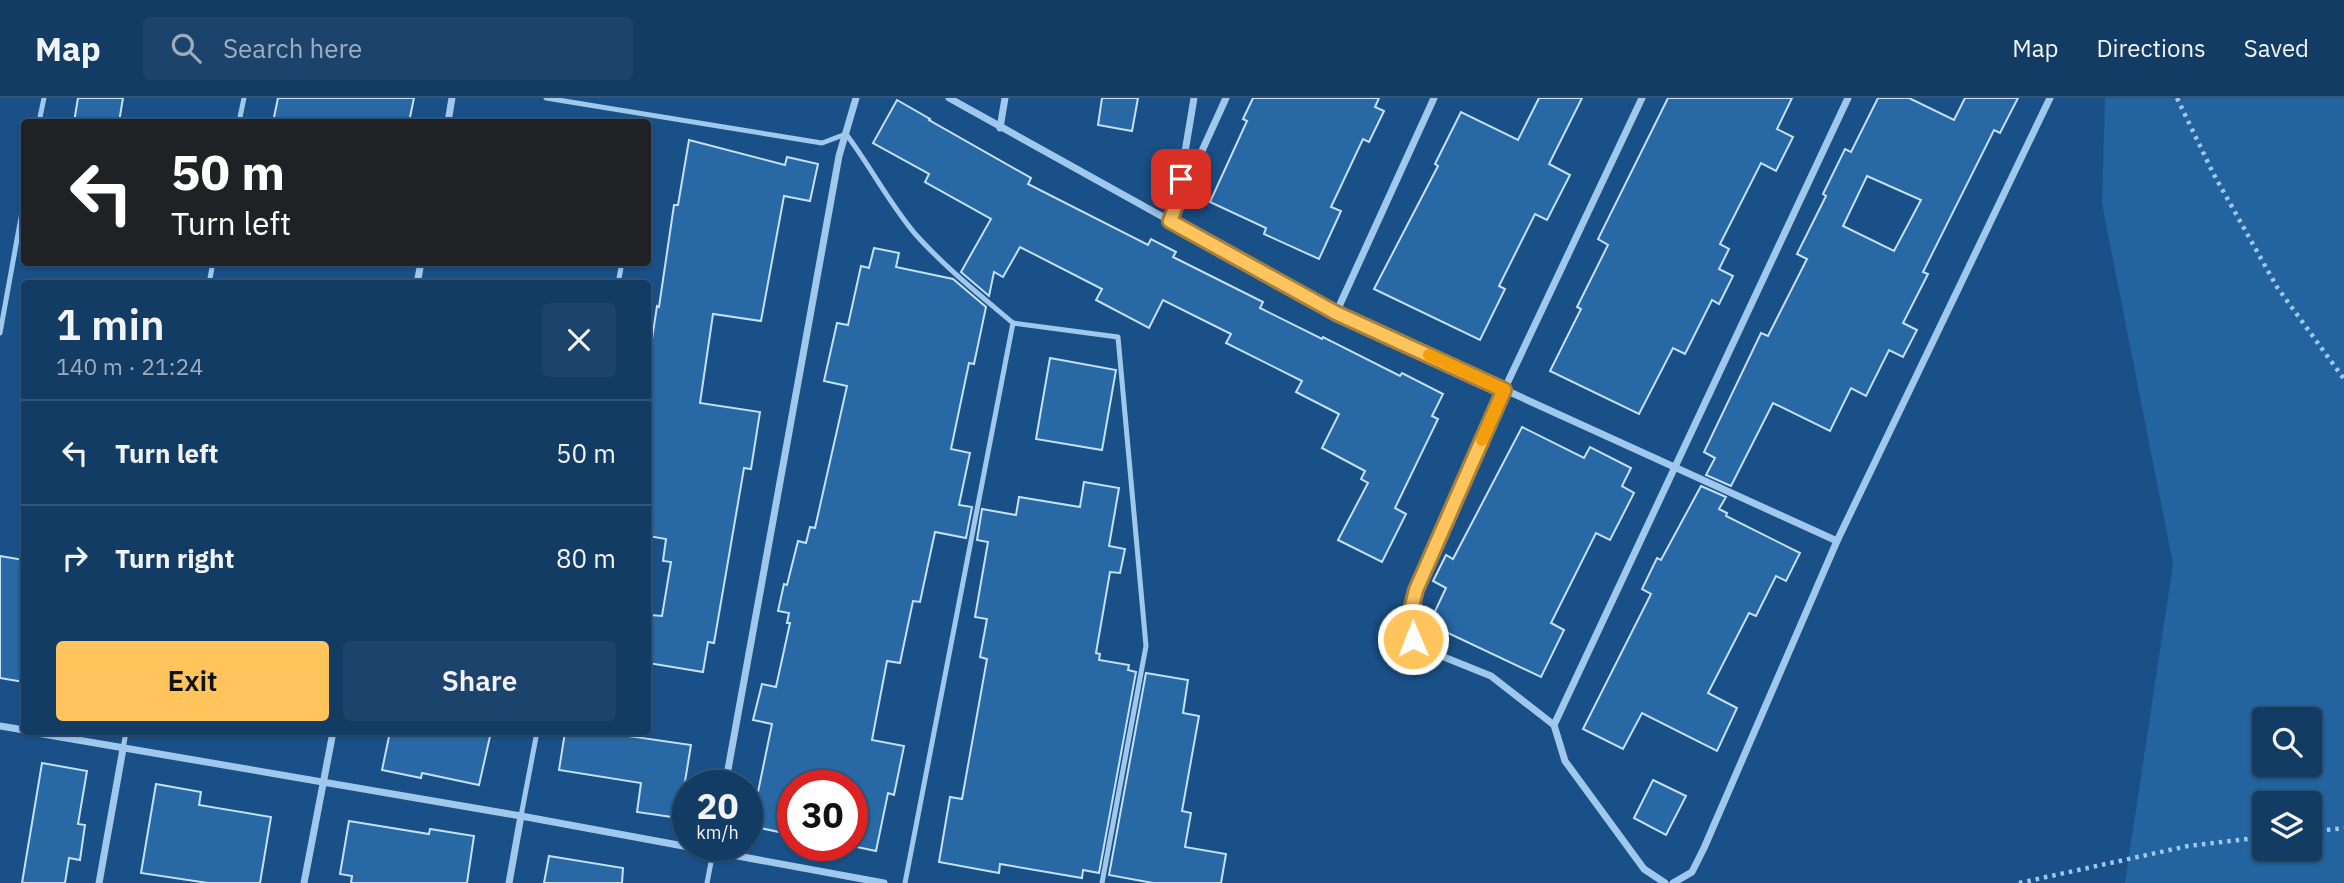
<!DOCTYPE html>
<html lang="en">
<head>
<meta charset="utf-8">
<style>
	body { margin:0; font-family:"IBM Plex Sans",sans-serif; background:#1c436b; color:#f1f3f6; height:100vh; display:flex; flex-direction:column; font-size:26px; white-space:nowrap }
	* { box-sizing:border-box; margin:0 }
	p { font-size:23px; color:#9dadbf }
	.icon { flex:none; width:38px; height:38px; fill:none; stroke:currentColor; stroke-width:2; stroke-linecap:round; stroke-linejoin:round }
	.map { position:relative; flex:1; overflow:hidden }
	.side { position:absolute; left:21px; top:182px; width:630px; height:455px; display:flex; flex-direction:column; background:#133c65; border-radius:7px; box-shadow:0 2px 5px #0004,0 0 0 2px #325679 }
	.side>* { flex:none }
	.top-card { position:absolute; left:21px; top:21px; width:630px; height:147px; border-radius:7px; box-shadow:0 2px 5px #0004,0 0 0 2px #325679; background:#202124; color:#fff; overflow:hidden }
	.buttons { position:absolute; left:2252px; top:609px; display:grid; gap:14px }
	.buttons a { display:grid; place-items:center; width:70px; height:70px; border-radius:7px; background:#133c65; box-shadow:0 2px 5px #0004,0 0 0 2px #325679; font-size:35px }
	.speed { position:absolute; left:672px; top:672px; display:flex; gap:14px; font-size:35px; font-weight:700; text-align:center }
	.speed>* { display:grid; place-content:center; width:91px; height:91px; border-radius:50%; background:#133c65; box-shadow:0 2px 5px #0004,0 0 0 2px #325679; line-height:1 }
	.speed small { font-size:18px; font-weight:400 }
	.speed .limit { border:10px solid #d22; background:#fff; color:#111 }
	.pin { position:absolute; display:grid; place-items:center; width:60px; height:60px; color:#fff; margin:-30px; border-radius:14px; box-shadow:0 4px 10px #0006 }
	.me { position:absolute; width:77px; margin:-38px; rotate:359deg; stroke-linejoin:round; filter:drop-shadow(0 0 5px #0008) }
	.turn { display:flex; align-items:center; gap:24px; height:147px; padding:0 35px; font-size:32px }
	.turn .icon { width:91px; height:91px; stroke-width:2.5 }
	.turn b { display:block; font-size:49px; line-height:60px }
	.round { display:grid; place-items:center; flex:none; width:74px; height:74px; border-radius:7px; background:#1c436b }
	.headline { display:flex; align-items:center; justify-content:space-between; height:119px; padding:0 35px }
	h1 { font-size:42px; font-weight:600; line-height:52px }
	.button { display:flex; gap:14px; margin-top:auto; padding:14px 35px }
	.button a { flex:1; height:80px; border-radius:7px; background:#ffc55c; color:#111; font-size:28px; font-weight:600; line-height:80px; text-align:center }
	.button a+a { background:#1c436b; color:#f1f3f6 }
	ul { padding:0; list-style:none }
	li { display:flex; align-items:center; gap:21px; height:105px; padding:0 35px; border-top:2px solid #325679 }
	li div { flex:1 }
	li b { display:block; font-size:26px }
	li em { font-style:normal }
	header { display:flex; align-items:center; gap:42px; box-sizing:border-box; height:98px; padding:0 35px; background:#133c65; border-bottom:2px solid #325679 }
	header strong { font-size:33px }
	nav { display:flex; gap:38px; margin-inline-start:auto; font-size:24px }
	.search { width:490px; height:63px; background:#1c436b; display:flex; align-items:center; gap:18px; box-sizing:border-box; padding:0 24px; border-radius:7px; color:#9dadbf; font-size:26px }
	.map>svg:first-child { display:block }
	.green { fill:#2263a0; fill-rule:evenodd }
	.building { fill:#2768a5; stroke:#c5e0f9; stroke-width:2; fill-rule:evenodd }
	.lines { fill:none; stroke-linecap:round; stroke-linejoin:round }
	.path { stroke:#a0c8ed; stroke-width:4.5; stroke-dasharray:3.5 5; stroke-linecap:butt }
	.lane { stroke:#a0c8ed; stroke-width:5 }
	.street { stroke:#a0c8ed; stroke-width:7 }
	.route-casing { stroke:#a6803c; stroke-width:18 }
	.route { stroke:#ffc55c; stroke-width:12 }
	.slow { stroke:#f59e0b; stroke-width:12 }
</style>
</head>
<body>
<header>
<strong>Map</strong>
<div class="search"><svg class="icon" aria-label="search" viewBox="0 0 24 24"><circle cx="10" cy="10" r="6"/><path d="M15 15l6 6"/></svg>Search here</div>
<nav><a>Map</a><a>Directions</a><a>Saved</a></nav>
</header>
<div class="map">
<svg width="2344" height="785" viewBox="0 0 2344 785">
	<rect width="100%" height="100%" fill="#195087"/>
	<!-- green -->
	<path class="green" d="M2105,0H2344V785H2125L2173,466L2102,106ZM2264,621H2310V667H2264ZM2264,705H2310V751H2264Z"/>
	<!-- building -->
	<g class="building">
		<polygon points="78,0 123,0 119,24 74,24"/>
		<polygon points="278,0 414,0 409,24 273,24"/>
		<polygon points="1102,0 1138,0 1132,33 1098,27"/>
		<polygon points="1253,0 1379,0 1375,9 1384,13 1369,44 1363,41 1331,109 1341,113 1319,161 1264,136 1266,130 1210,104 1247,23 1243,21"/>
		<polygon points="1539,0 1582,0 1549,66 1570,77 1547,122 1535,116 1499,188 1505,191 1480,242 1374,191 1438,68 1435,66 1461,14 1518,42"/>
		<polygon points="1668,0 1792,0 1777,31 1793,39 1776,73 1761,65 1720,146 1729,151 1719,171 1733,178 1719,206 1712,202 1685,256 1673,250 1639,316 1550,273 1581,211 1577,209 1608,147 1598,141"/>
		<path d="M1878,0H1909L1954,22L1965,0H2018L2000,35L1994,32L1923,174L1928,176L1903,225L1917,232L1903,259L1889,252L1866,298L1851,290L1830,333L1773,305L1731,388L1706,377L1715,360L1704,354L1761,235L1768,238L1807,161L1797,156L1826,98L1823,96L1845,51L1851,54ZM1867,78L1921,102L1894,153L1843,128Z"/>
		<polygon points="897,2 930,21 929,22 1031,80 1028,86 1148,147 1151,141 1176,154 1173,159 1263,204 1260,210 1322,241 1323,239 1400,278 1402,275 1443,296 1432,318 1438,321 1395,410 1406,416 1382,464 1338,442 1368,385 1361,381 1365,373 1322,350 1339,316 1296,294 1302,283 1226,245 1231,236 1163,202 1149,230 1096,202 1102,191 1020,149 1003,179 994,174 989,198 961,174 991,121 925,84 929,76 873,45"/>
		<polygon points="689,42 785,67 787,59 818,66 810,103 784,98 761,223 713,216 700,305 760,314 751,371 744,370 714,545 708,544 703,574 648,565 651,517 662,518 671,464 663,463 666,441 648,438 648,247 651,248 657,208 659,209 674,107 678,107"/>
		<polygon points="874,150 899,155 896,169 953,181 986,209 974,266 969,265 951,351 970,355 959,407 972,409 966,440 935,434 920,504 913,503 900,565 887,563 872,642 904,648 894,697 888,695 876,753 852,748 852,688 806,679 804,688 793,688 793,737 751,728 772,626 753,622 762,586 776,589 790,525 787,525 789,515 778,513 784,486 787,487 798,443 806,445 810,429 815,430 847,288 824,283 837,225 848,227 861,168 869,170"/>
		<polygon points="1050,260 1116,272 1102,352 1036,341"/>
		<polygon points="1522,329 1584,360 1590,349 1631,370 1622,388 1634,395 1610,442 1596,435 1551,525 1564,532 1541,579 1429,526 1446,490 1433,483 1446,457 1453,461"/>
		<polygon points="1084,384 1119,390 1109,448 1125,451 1120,475 1110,474 1096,555 1100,556 1099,562 1129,567 1128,572 1136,574 1099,775 1083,772 1082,780 1000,766 999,775 939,764 950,699 962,701 987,561 980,559 987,521 975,519 988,444 977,442 982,411 1016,417 1019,399 1080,409"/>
		<polygon points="1701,388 1726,399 1719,411 1727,415 1726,418 1800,455 1786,483 1776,478 1756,518 1749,515 1708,595 1737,610 1717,653 1642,615 1623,651 1583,631 1651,496 1642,491 1657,460 1661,462"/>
		<polygon points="0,458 24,462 24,584 0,580"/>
		<polygon points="1146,575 1188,582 1183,615 1199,618 1182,713 1191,715 1185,749 1226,756 1221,785 1153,785 1109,777"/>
		<polygon points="390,634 491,634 479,687 422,675 421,680 382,672"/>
		<polygon points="565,634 601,634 691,647 679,720 637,714 641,685 559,672"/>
		<polygon points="42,665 87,673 78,726 85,727 80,762 69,760 65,785 22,785"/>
		<polygon points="1653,682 1686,698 1666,737 1634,720"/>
		<polygon points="156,686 201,694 199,707 271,719 260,785 208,785 141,775"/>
		<polygon points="349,723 429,736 430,731 474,738 467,785 351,785 352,778 340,776"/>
		<polygon points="549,758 623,770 622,785 544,785"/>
	</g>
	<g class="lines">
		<!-- path -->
		<g class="path">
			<polyline points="2177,0 2213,75 2277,189 2344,281"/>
			<polyline points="2310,734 2344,730"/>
			<polyline points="2019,785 2188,748 2264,739"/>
		</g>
		<!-- lane -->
		<g class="lane">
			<path d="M546,0L822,45L846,36C871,69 890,107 917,138C946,170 980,197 1013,225L905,785"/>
			<polyline points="39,24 44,0"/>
			<polyline points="239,24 244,0"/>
			<polyline points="209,186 213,164"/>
			<polyline points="618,186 622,164"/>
			<polyline points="1013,225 1118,239 1146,548 1102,785"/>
			<polyline points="0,235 24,103"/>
			<polyline points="123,651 126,634"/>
			<polyline points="521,718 537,634"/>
			<polyline points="707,785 713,754"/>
		</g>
		<!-- street -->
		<g class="street">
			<polyline points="949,0 1336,215 1837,443"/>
			<polyline points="1642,0 1504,292 1416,492 1408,524 1413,541 1424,551 1491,578 1554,627 1565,663 1644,771 1665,785"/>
			<polyline points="448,24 452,0"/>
			<polyline points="1000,30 1005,0"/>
			<polyline points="1178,96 1194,0"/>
			<polyline points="1170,123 1226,0"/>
			<polyline points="417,186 421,164"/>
			<polyline points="1336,215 1434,0"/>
			<polyline points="1554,627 1848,0"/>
			<polyline points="0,628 24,632"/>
			<polyline points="31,634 521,718 884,785"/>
			<polyline points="725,688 839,58 856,0"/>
			<polyline points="99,785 123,651"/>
			<polyline points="304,785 333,634"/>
			<polyline points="509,785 521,718"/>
			<polyline points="1673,785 1692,774 1704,750 1837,443 2050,0"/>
		</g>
	</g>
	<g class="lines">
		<!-- route casing -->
		<g class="route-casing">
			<polyline id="route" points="1181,81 1176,107 1170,123 1336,215 1504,292 1416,492 1408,524 1413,541"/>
		</g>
		<!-- route -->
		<use href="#route" class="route"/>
		<!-- slow -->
		<polyline class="slow" points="1429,257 1504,292 1482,342"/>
	</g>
</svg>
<div class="buttons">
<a><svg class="icon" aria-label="search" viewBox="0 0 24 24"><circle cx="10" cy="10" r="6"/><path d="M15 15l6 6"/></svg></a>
<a><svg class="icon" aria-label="layers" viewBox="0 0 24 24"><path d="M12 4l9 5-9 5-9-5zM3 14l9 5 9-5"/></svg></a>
</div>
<div class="speed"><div>20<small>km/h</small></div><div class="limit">30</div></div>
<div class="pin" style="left:1181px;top:81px;background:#d93025"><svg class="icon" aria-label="arrive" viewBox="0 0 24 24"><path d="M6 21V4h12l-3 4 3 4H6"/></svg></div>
<svg class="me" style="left:1413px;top:541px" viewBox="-20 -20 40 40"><circle r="17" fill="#ffc55c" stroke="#fff" stroke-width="3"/><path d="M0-11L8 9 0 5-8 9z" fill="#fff"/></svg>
<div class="top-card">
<div class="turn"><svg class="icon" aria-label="left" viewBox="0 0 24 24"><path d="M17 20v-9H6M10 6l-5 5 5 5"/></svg><div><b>50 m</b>Turn left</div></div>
</div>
<section class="side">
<div class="headline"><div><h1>1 min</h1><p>140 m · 21:24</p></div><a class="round"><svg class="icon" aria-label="close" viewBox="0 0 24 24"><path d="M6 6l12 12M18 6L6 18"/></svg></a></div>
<ul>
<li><svg class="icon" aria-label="left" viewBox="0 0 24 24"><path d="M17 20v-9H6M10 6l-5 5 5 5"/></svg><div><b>Turn left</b></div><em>50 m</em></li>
<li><svg class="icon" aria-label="right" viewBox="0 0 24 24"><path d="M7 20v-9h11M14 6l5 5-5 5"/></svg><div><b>Turn right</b></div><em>80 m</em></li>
</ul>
<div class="button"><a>Exit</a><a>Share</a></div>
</section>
</div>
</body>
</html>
